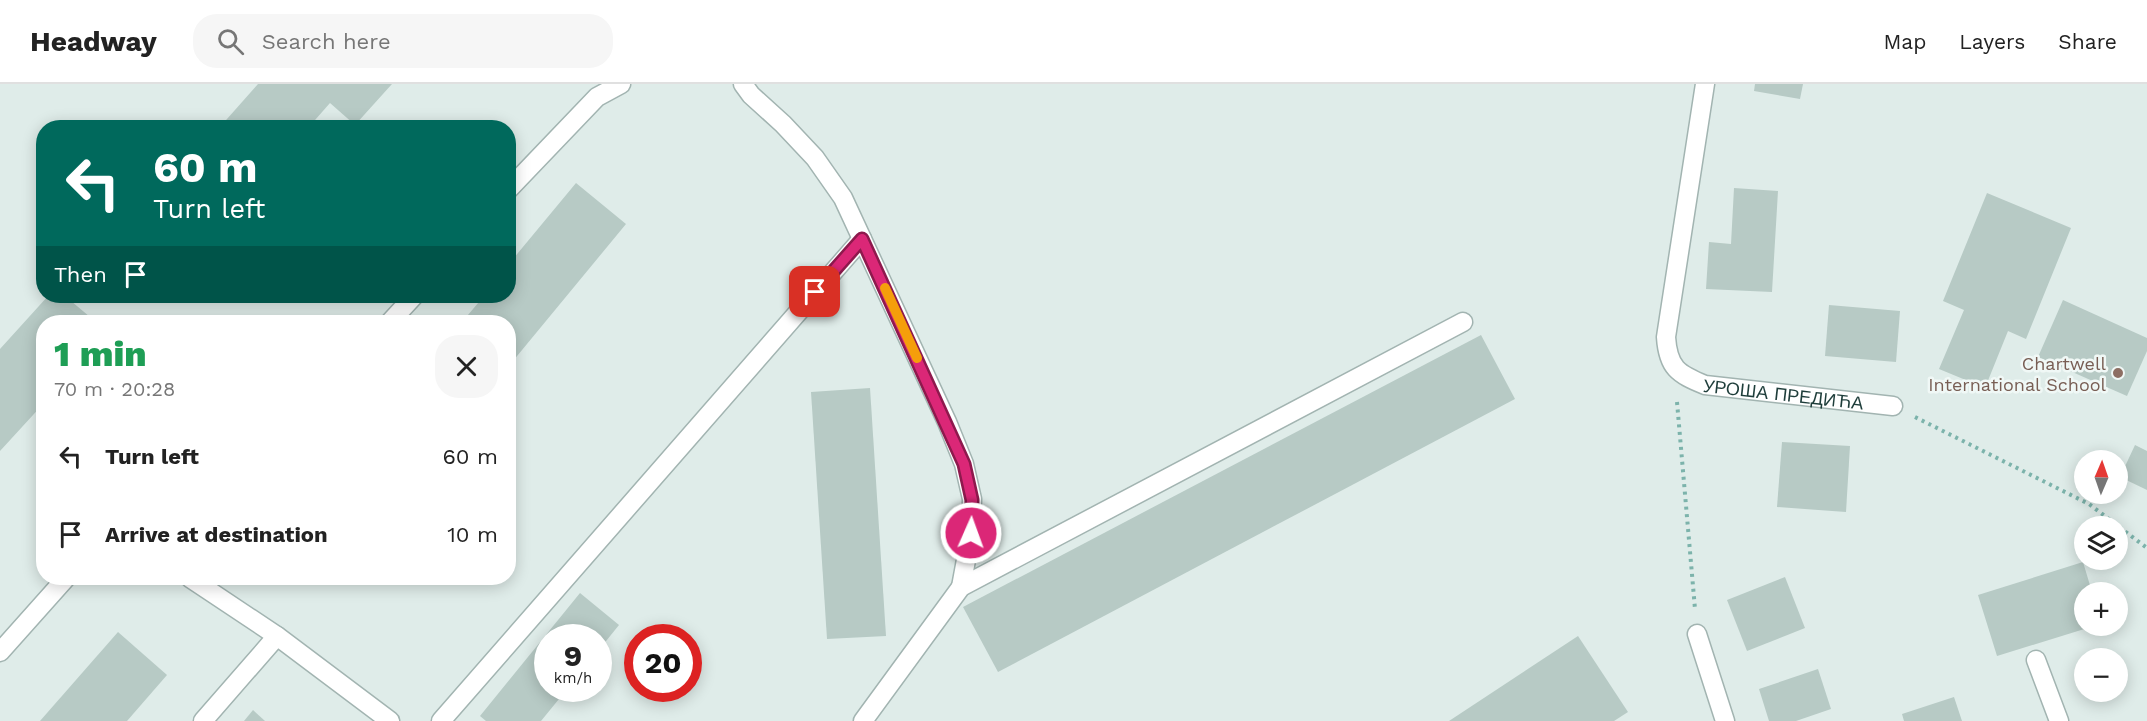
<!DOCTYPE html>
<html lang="en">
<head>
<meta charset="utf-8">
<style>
	body { margin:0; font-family:"Work Sans",sans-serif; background:#f6f6f6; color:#222; height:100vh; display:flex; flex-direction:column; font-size:22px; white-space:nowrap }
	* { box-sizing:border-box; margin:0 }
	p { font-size:20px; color:#767676 }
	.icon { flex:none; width:33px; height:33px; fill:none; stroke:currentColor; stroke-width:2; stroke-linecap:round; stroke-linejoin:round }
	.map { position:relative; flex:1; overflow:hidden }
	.side { position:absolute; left:36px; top:231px; width:480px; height:270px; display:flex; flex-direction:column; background:#fff; border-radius:24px; box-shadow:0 3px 15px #0003 }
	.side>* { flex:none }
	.top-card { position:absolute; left:36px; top:36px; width:480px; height:183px; border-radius:24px; box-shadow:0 3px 15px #0003; background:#00695c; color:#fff; overflow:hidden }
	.needle { width:39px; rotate:2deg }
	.controls { position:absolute; left:2074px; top:366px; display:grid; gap:12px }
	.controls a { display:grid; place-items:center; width:54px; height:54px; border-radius:50%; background:#fff; box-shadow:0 3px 15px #0003; font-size:30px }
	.speed { position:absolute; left:534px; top:540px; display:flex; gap:12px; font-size:30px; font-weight:700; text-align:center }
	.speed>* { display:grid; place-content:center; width:78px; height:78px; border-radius:50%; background:#fff; box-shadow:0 3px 15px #0003; line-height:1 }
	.speed small { font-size:15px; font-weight:400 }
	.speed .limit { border:9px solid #d22; background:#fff; color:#111 }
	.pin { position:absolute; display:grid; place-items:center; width:51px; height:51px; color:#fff; margin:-26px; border-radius:12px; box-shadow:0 3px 9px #0006 }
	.me { position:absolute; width:66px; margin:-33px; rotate:2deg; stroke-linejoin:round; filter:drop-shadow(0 0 4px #0008) }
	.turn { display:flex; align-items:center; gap:21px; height:126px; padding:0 18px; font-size:27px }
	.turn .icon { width:78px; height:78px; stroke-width:2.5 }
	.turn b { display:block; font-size:42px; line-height:51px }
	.then { display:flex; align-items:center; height:57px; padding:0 18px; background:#0003; gap:12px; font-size:22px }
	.round { display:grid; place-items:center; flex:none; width:63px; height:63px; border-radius:24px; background:#f6f6f6 }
	.overview { display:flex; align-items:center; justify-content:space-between; height:102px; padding:0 18px }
	h1 { font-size:36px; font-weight:800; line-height:45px; color:#1e9e55 }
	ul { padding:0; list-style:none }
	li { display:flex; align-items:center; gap:18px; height:78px; padding:0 18px }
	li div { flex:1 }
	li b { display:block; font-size:22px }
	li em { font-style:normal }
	header { display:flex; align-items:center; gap:36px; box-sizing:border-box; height:84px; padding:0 30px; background:#fff; border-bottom:2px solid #e0e0e0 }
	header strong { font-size:28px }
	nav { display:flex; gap:33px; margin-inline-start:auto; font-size:21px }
	.search { width:420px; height:54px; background:#f6f6f6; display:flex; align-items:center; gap:15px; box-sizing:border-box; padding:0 21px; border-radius:24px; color:#767676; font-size:22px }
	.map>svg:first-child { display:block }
	.building { fill:#b7cac5 }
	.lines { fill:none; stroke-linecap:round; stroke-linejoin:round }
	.service-casing { stroke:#a2b4b1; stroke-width:21 }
	.minor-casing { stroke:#a2b4b1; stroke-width:21 }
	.path { stroke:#7cb3ab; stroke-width:4; stroke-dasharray:3 4.5; stroke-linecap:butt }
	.service { stroke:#fff; stroke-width:18 }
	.minor { stroke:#fff; stroke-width:18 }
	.route-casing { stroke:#8e194d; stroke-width:15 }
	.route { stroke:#db2777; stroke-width:10 }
	.slow { stroke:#f59e0b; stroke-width:10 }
	.education-dot { fill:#8d6e63; stroke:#f0f8f6; stroke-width:2 }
	.labels { text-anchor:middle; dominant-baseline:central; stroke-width:5; stroke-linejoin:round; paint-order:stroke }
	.education-label { font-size:18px; fill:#785e54; stroke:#f0f8f6; text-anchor:end }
	.street-label { font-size:18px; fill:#1f3e3b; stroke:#f0f8f6 }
</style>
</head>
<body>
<header>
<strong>Headway</strong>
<div class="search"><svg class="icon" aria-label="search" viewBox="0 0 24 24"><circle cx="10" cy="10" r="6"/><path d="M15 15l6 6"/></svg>Search here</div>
<nav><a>Map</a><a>Layers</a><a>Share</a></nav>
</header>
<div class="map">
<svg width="2147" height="637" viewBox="0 0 2147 637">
	<rect width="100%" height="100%" fill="#dfece9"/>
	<!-- building -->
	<g class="building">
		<polygon points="258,0 392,0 355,41 330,19 308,44 219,44"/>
		<polygon points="1755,0 1803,0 1800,15 1754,7"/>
		<polygon points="576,99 626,140 508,283 508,238 462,238 484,212 508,212 508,181"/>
		<polygon points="1734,104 1778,107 1772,208 1706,205 1709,158 1731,160"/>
		<polygon points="1987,109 2071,144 2026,255 2008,247 1985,304 1939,285 1964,226 1943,217"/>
		<polygon points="48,212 65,212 96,238 44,238 44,319 0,367 0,265"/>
		<polygon points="2063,216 2147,254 2147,267 2127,312 2038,273"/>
		<polygon points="1829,221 1900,227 1896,278 1825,272"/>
		<polygon points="1481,251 1515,315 998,588 963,523"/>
		<polygon points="870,304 886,552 827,555 811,308"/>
		<polygon points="1782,358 1850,362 1846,428 1777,423"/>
		<polygon points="2135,361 2147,367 2147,406 2120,393"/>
		<polygon points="2083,478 2092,508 2085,508 2085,542 2094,542 1997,572 1978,511"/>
		<polygon points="1785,493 1805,544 1747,567 1727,516"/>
		<polygon points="261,494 273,494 269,499"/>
		<polygon points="580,509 619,541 598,567 598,554 548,554 548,604 568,604 541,637 486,637 480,632"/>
		<polygon points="118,548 167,591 127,637 40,637"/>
		<polygon points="1578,552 1628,628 1614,637 1449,637"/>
		<polygon points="1818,585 1831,625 1796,637 1769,637 1759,605"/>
		<polygon points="1954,613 1962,637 1904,637 1902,630"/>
		<polygon points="253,626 265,637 244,637"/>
	</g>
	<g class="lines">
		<!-- service casing -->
		<g class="service-casing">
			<g id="service">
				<polyline points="743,0 751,11 783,40 815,74 843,114 947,338 964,380 972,415 971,449 961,503"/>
				<polyline points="508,106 597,13 621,0"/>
				<polyline points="390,238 414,212"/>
				<polyline points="190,494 277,552 390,637"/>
				<polyline points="0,568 66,494"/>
				<polyline points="2036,576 2059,637"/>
				<polyline points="203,637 277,552"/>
				<polyline points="441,637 862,155"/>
				<polyline points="863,637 961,503 1463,238"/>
			</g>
		</g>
		<!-- minor casing -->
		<g class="minor-casing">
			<g id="minor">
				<path id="s1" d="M1705,0L1666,253C1668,284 1678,290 1705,301L1893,322"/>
				<polyline points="1697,550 1725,637"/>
			</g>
		</g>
		<!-- path -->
		<g class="path">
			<polyline points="1677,318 1695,525"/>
			<polyline points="1915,333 2089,420 2147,464"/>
		</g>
		<!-- service -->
		<use href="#service" class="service"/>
		<!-- minor -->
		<use href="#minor" class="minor"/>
	</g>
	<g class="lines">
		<!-- route casing -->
		<g class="route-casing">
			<polyline id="route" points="815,208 862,155 964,380 972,416 971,449"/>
		</g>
		<!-- route -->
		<use href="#route" class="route"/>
		<!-- slow -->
		<polyline class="slow" points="885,204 917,274"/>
	</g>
	<!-- markers -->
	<circle class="education-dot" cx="2118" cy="289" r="6"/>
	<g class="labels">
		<!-- education labels -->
		<g class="education-label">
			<text x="2106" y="279">Chartwell<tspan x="2106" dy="21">International School</tspan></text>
		</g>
		<!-- street labels -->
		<g class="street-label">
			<text stroke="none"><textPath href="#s1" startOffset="402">УРОША ПРЕДИЋА</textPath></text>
		</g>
	</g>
</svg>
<div class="controls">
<a><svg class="needle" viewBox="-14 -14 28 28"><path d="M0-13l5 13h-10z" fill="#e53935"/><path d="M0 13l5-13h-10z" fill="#767676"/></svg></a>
<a><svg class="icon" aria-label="layers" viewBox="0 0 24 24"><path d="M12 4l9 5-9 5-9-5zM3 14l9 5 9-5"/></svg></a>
<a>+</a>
<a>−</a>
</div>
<div class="speed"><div>9<small>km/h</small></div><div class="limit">20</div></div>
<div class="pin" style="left:815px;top:208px;background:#d93025"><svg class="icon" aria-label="arrive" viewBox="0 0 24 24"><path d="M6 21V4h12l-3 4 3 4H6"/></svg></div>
<svg class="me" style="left:971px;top:449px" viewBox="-20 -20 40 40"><circle r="17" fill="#db2777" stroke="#fff" stroke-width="3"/><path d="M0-11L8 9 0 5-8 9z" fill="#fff"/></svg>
<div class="top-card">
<div class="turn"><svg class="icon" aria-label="left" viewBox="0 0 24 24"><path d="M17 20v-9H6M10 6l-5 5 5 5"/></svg><div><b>60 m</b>Turn left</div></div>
<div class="then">Then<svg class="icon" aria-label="arrive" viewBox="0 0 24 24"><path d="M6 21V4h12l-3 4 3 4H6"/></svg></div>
</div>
<section class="side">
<div class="overview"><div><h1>1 min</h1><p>70 m · 20:28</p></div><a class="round"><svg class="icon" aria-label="close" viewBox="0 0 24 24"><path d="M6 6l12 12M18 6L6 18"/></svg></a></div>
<ul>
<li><svg class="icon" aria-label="left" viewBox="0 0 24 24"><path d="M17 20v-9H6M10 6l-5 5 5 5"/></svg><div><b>Turn left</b></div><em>60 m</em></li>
<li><svg class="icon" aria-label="arrive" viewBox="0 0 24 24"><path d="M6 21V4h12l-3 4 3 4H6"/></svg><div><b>Arrive at destination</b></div><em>10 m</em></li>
</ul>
</section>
</div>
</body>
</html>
